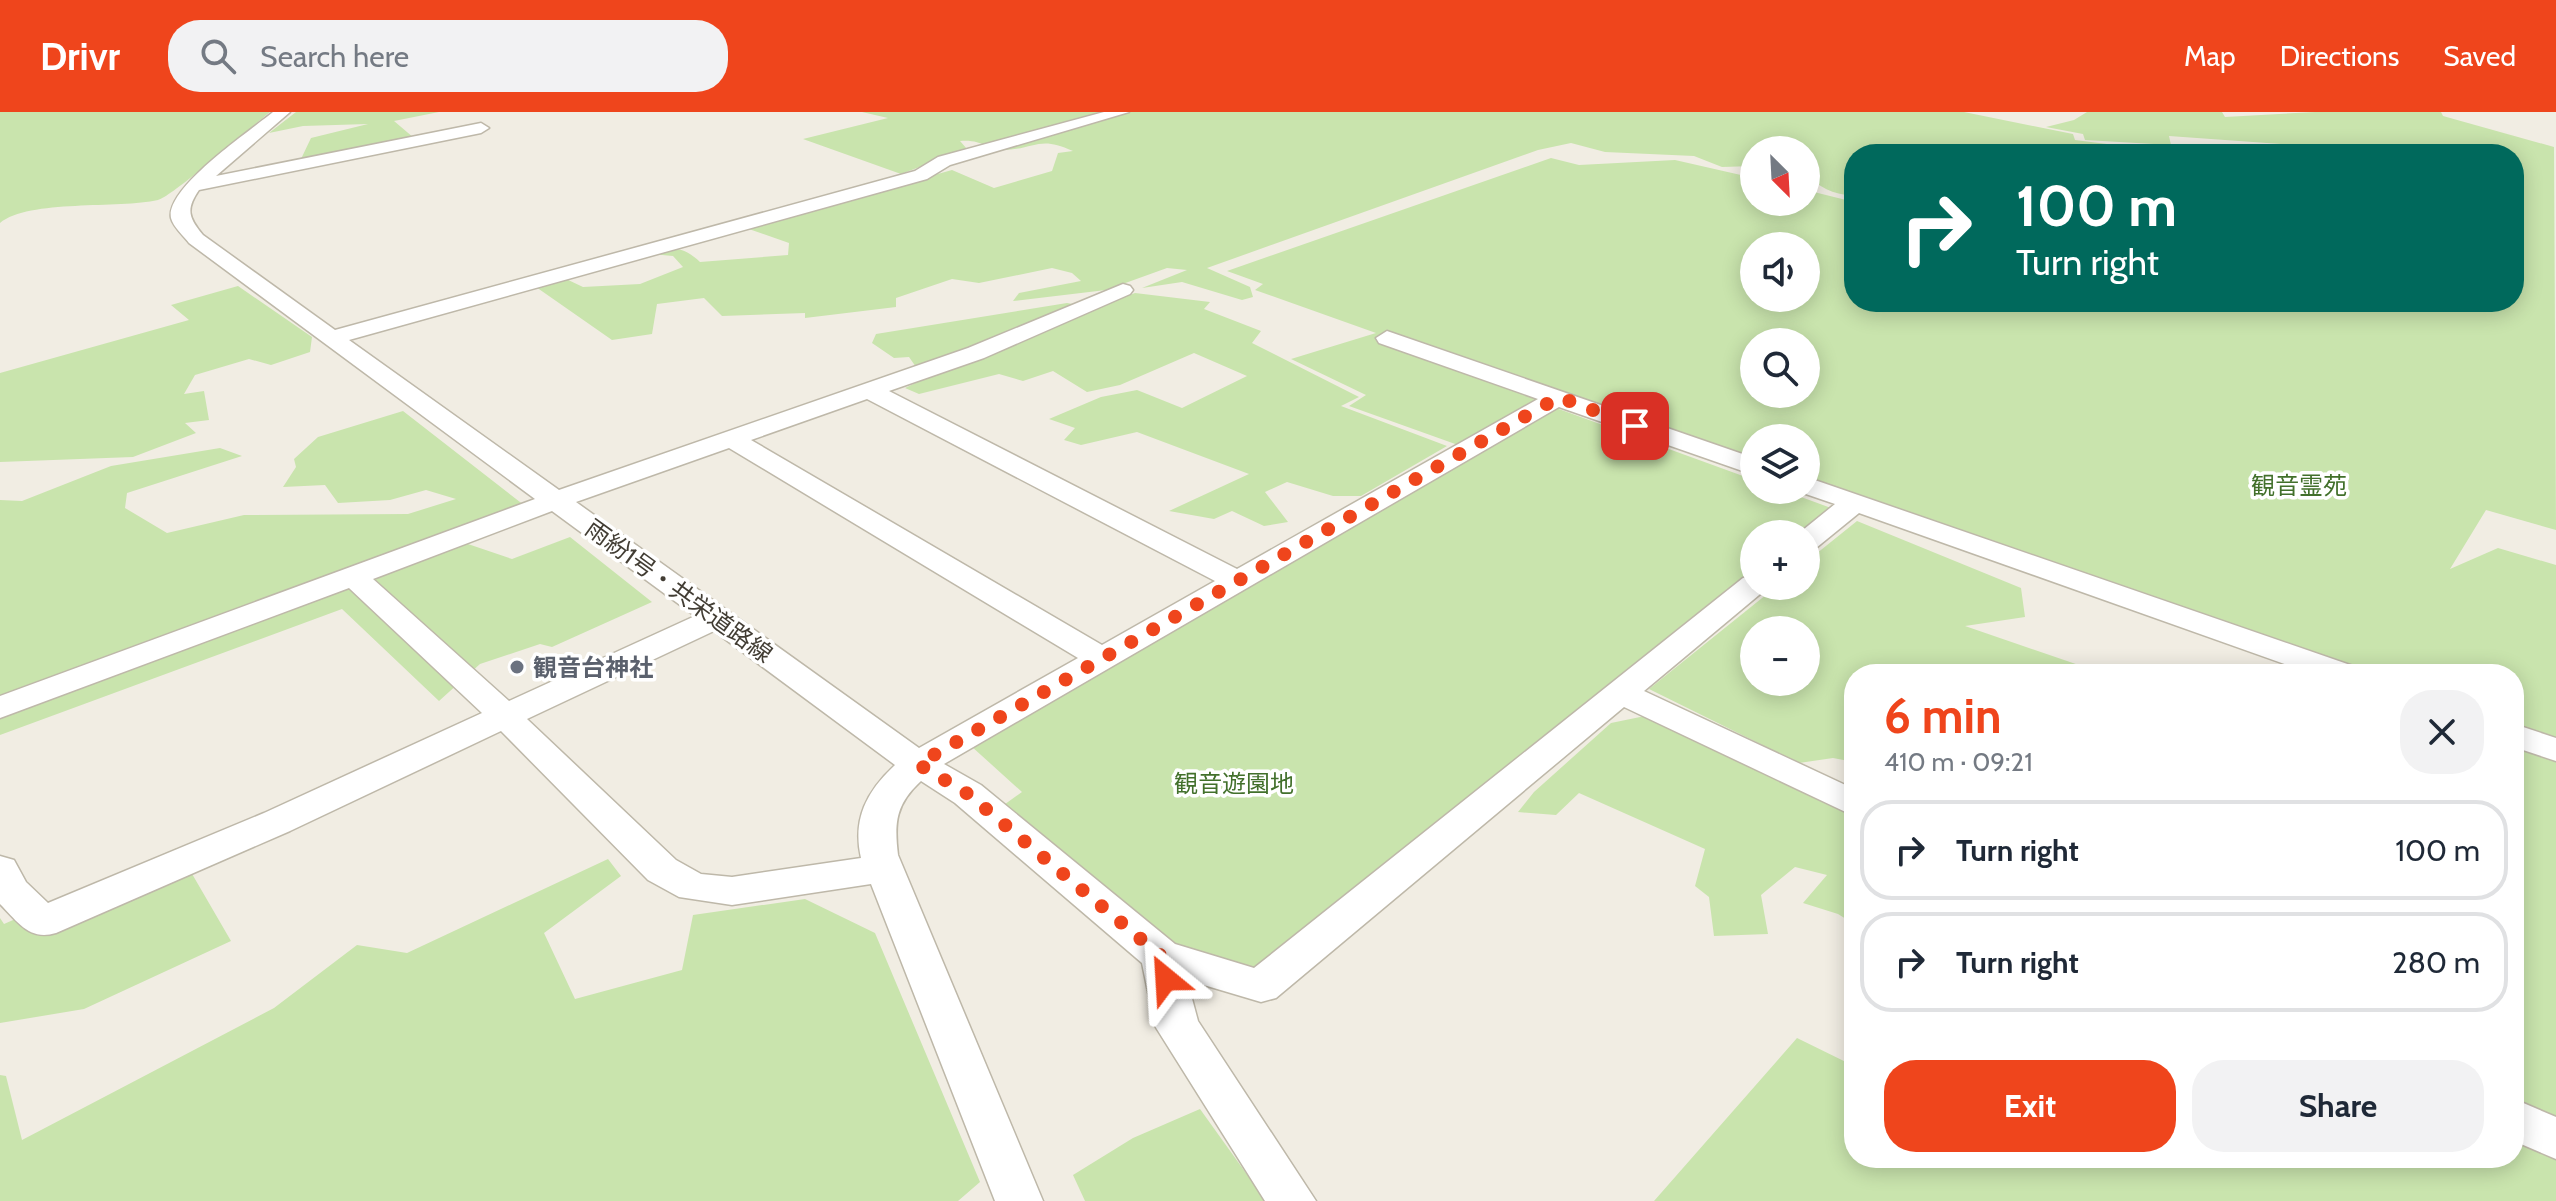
<!DOCTYPE html>
<html lang="en">
<head>
<meta charset="utf-8">
<style>
	body { margin:0; font-family:Cabin,"Noto Sans JP",sans-serif; background:#f2f2f3; color:#1f2937; height:100vh; display:flex; flex-direction:column; font-size:30px; white-space:nowrap }
	* { box-sizing:border-box; margin:0 }
	p { font-size:26px; color:#747a83 }
	.icon { flex:none; width:44px; height:44px; fill:none; stroke:currentColor; stroke-width:2; stroke-linecap:round; stroke-linejoin:round }
	.map { position:relative; flex:1; overflow:hidden }
	.panel { position:absolute; left:1844px; top:552px; width:680px; height:504px; display:flex; flex-direction:column; background:#fff; border-radius:32px; box-shadow:0 4px 20px #0003 }
	.panel>* { flex:none }
	.guide { position:absolute; left:1844px; top:32px; width:680px; height:168px; border-radius:32px; box-shadow:0 4px 20px #0003; background:#00695c; color:#fff; overflow:hidden }
	.needle { width:52px; rotate:156deg }
	.controls { position:absolute; left:1740px; top:24px; display:grid; gap:16px }
	.controls a { display:grid; place-items:center; width:80px; height:80px; border-radius:50%; background:#fff; box-shadow:0 4px 20px #0003; font-size:40px }
	.pin { position:absolute; display:grid; place-items:center; width:68px; height:68px; color:#fff; margin:-34px; border-radius:16px; box-shadow:0 4px 12px #0006 }
	.me { position:absolute; width:88px; margin:-44px; rotate:333deg; stroke-linejoin:round; filter:drop-shadow(0 0 6px #0008) }
	.turn { display:flex; align-items:center; gap:28px; height:168px; padding:0 40px; font-size:36px }
	.turn .icon { width:104px; height:104px; stroke-width:2.5 }
	.turn b { display:block; font-size:56px; line-height:68px }
	.round { display:grid; place-items:center; flex:none; width:84px; height:84px; border-radius:32px; background:#f2f2f3 }
	.head { display:flex; align-items:center; justify-content:space-between; height:136px; padding:0 40px }
	h1 { font-size:48px; font-weight:800; line-height:60px; color:#ef451c }
	.primary-button { display:flex; gap:16px; margin-top:auto; padding:16px 40px }
	.primary-button a { flex:1; height:92px; border-radius:32px; background:#ef451c; color:#fff; font-size:32px; font-weight:800; line-height:92px; text-align:center }
	.primary-button a+a { background:#f2f2f3; color:#1f2937 }
	ul { padding:0; list-style:none }
	li { display:flex; align-items:center; gap:24px; height:100px; margin:0 16px 12px; padding:0 24px; border:4px solid #e0e1e3; border-radius:32px }
	li div { flex:1 }
	li b { display:block; font-size:30px }
	li em { font-style:normal }
	header { display:flex; align-items:center; gap:48px; box-sizing:border-box; height:112px; padding:0 40px; background:#ef451c; color:#fff }
	header strong { font-size:38px }
	nav { display:flex; gap:44px; margin-inline-start:auto; font-size:28px }
	.search { width:560px; height:72px; background:#f2f2f3; display:flex; align-items:center; gap:20px; box-sizing:border-box; padding:0 28px; border-radius:32px; color:#747a83; font-size:30px }
	.map>svg:first-child { display:block }
	.green { fill:#c9e4ad; fill-rule:evenodd }
	.lines { fill:none; stroke-linecap:round; stroke-linejoin:round }
	.minor-casing { stroke:#beb8a9; stroke-width:3 }
	.minor { fill:#fff; fill-rule:evenodd }
	.route { stroke:#ef451c; stroke-width:14; stroke-dasharray:0 25.2 }
	.worship-dot { fill:#6b7280; stroke:#fff; stroke-width:3 }
	.labels { text-anchor:middle; dominant-baseline:central; stroke-width:7; stroke-linejoin:round; paint-order:stroke }
	.park-label { font-size:24px; fill:#42702b; stroke:#fff }
	.street-label { font-size:24px; fill:#423d34; stroke:#fff }
	.worship-label { font-size:24px; font-weight:bold; fill:#5b616d; stroke:#fff; text-anchor:start }
</style>
</head>
<body>
<header>
<strong>Drivr</strong>
<div class="search"><svg class="icon" aria-label="search" viewBox="0 0 24 24"><circle cx="10" cy="10" r="6"/><path d="M15 15l6 6"/></svg>Search here</div>
<nav><a>Map</a><a>Directions</a><a>Saved</a></nav>
</header>
<div class="map">
<svg width="2556" height="1089" viewBox="0 0 2556 1089">
	<rect width="100%" height="100%" fill="#f1ede3"/>
	<!-- green -->
	<g class="green">
		<path d="M0,0H270C252,14 172,85 158,88C119,97 29,87 0,111Z"/>
		<polygon points="296,0 439,0 394,9 414,26 320,48 301,47 311,26 368,12 303,14 269,21"/>
		<path d="M862,0H1964L2073,22L2075,28L2187,42H1854V83C1836,84 1818,75 1806,62V38H1754V54L1722,55L1694,44L1605,40L1571,31L1538,38L1207,156L1250,175L1253,185L1242,188L1182,170L1142,176L1187,158L1167,156L1106,178L1013,189L1019,181L1081,169L1072,161L1052,156L979,171L952,167L896,186V195L805,206V201L722,204L704,186L657,192L652,222L612,228L536,175L564,166L583,175L640,172L683,155L673,144L651,142C672,134 683,134 700,150L788,143L789,131L746,116L952,58L994,76L1052,59L1058,41L1073,39C1039,23 1036,37 1003,38C989,38 982,27 960,29L967,37L901,62L803,27L888,6Z"/>
		<path d="M2087,0H2222L2225,5L2315,0H2441L2443,4L2554,35L2556,418L2486,398L2450,457L2498,436L2556,453V1089H1654L1797,926L1852,953L1854,950V1046H2514V562H2309V559L1803,378L1806,326H1754V360L1544,285L1458,333L1349,294L1366,283L1291,247L1376,221L1255,178L1263,172L1227,159L1551,46L1579,53L1675,48L1754,66V90H1806V78L1854,90V190H2514V42H2260L2281,32L2169,24L2171,33L2085,28L2083,22L2046,15L2074,8ZM1754,134H1806V186H1754ZM1754,230H1806V282H1754Z"/>
		<polygon points="238,174 312,225 310,240 271,253 249,247 195,263 184,282 204,279 209,308 185,311 196,321 133,345 0,350 0,261 189,208 171,193"/>
		<polygon points="1135,181 1210,190 1204,197 1261,219 1252,231 1359,285 1341,294 1447,334 1361,384 1333,384 1287,370 1265,380 1288,410 1264,414 1232,399 1214,407 1169,399 1249,362 1137,320 1081,333 1064,328 1075,316 1049,307 1101,285 1137,278 1182,296 1247,264 1194,241 1120,273 1087,280 1053,259 1023,269 999,262 919,282 905,276 934,262 916,255 909,245 894,246 872,231 876,222 1067,191 1078,193 1056,211"/>
		<polygon points="1556,296 1754,368 1754,378 1782,378 1831,396 1799,422 1754,422 1754,458 1258,863 1167,833 1001,695 1022,680 971,634"/>
		<polygon points="403,299 538,404 465,431 512,447 570,425 652,490 552,535 540,532 480,552 439,589 342,497 0,623 0,388 22,389 111,354 220,336 242,344 127,381 125,396 167,421 244,403 408,402 456,387 426,378 390,388 338,391 325,373 283,375 296,355 294,347 318,325"/>
		<path d="M1857,409L2021,476L2025,505L1965,514L2105,562H1854V650L1833,646L1799,651L1649,577L1777,474H1806V450ZM1806,518V570H1754V518Z"/>
		<polygon points="1645,604 1846,697 1854,711 1854,812 1838,802 1803,791 1827,763 1795,755 1761,783 1768,822 1714,824 1709,785 1695,774 1705,737 1579,681 1556,703 1518,700 1534,680 1611,611"/>
		<polygon points="177,736 231,829 84,897 0,911 0,806 4,812"/>
		<polygon points="608,747 621,764 544,821 575,887 682,858 693,803 805,787 875,821 980,1070 958,1089 0,1089 0,963 6,964 22,1028 274,896 357,833 407,841"/>
		<polygon points="1200,997 1266,1089 1085,1089 1073,1063 1133,1026"/>
	</g>
	<g class="lines">
		<!-- minor casing -->
		<g class="minor-casing">
			<g id="minor">
				<path d="M273,0H290L216,64L481,11L489,16L481,21L199,78C186,97 188,105 203,123L335,218L915,59L938,45L1104,0H1129L950,53L927,67L349,228L559,378L968,236L1123,172L1130,174L1133,178L1130,182L984,246L889,279L1237,457L1538,287L1379,231L1376,226L1387,219L1754,346V363L1559,295L944,652L981,673L1175,832L1254,856L1743,466L1754,463V474H1767L1765,478L1644,579L1854,677V704L1624,595L1276,886L1261,890L1187,868L1198,909L1316,1089H1265L1155,914L1142,851L955,691L921,669C896,692 894,710 898,743L1043,1089H995L871,772L732,793L679,785L648,768L501,619L290,719L56,821C29,829 18,810 0,792V744L14,748L26,770L48,791L264,701L482,601L349,476L0,606V584L535,387L189,131C184,124 173,115 171,106C165,76 250,19 273,0ZM867,287L1215,469L1102,533L751,328ZM729,336L1078,546L919,636L576,390ZM552,399L695,504L509,589L373,467ZM714,519L895,653C867,679 852,707 861,746L732,765L701,762L676,748L527,607Z"/>
				<polygon points="1806,365 2356,555 2360,562 2313,562 1859,401 1816,436 1806,439 1806,422 1798,422 1835,392 1797,379 1806,378"/>
				<polygon points="2514,612 2556,626 2556,649 2514,635"/>
				<polygon points="2514,987 2556,1005 2556,1047 2514,1029"/>
			</g>
		</g>
		<!-- minor -->
		<use href="#minor" class="minor"/>
	</g>
	<g class="lines">
		<!-- route -->
		<polyline class="route" points="1166,867 1161,844 968,682 918,652 1559,285 1635,314"/>
	</g>
	<!-- markers -->
	<circle class="worship-dot" cx="517" cy="555" r="8"/>
	<g class="labels">
		<!-- park labels -->
		<g class="park-label">
			<text x="2299" y="373">観音霊苑</text>
			<text x="1234" y="671">観音遊園地</text>
		</g>
		<!-- street labels -->
		<g class="street-label">
			<text transform="translate(679 479) rotate(36)">雨紛1号・共栄道路線</text>
		</g>
		<!-- worship labels -->
		<g class="worship-label">
			<text x="533" y="555">観音台神社</text>
		</g>
	</g>
</svg>
<div class="controls">
<a><svg class="needle" viewBox="-14 -14 28 28"><path d="M0-13l5 13h-10z" fill="#e53935"/><path d="M0 13l5-13h-10z" fill="#747a83"/></svg></a>
<a><svg class="icon" aria-label="sound" viewBox="0 0 24 24"><path d="M4 9h4l5-4v14l-5-4H4zM17 9q2 3 0 6"/></svg></a>
<a><svg class="icon" aria-label="search" viewBox="0 0 24 24"><circle cx="10" cy="10" r="6"/><path d="M15 15l6 6"/></svg></a>
<a><svg class="icon" aria-label="layers" viewBox="0 0 24 24"><path d="M12 4l9 5-9 5-9-5zM3 14l9 5 9-5"/></svg></a>
<a>+</a>
<a>−</a>
</div>
<div class="pin" style="left:1635px;top:314px;background:#d93025"><svg class="icon" aria-label="arrive" viewBox="0 0 24 24"><path d="M6 21V4h12l-3 4 3 4H6"/></svg></div>
<svg class="me" style="left:1166px;top:867px" viewBox="-20 -20 40 40"><path d="M0-17L14 15 0 8-14 15z" fill="#ef451c" stroke="#fff" stroke-width="4"/></svg>
<div class="guide">
<div class="turn"><svg class="icon" aria-label="right" viewBox="0 0 24 24"><path d="M7 20v-9h11M14 6l5 5-5 5"/></svg><div><b>100 m</b>Turn right</div></div>
</div>
<section class="panel">
<div class="head"><div><h1>6 min</h1><p>410 m · 09:21</p></div><a class="round"><svg class="icon" aria-label="close" viewBox="0 0 24 24"><path d="M6 6l12 12M18 6L6 18"/></svg></a></div>
<ul>
<li><svg class="icon" aria-label="right" viewBox="0 0 24 24"><path d="M7 20v-9h11M14 6l5 5-5 5"/></svg><div><b>Turn right</b></div><em>100 m</em></li>
<li><svg class="icon" aria-label="right" viewBox="0 0 24 24"><path d="M7 20v-9h11M14 6l5 5-5 5"/></svg><div><b>Turn right</b></div><em>280 m</em></li>
</ul>
<div class="primary-button"><a>Exit</a><a>Share</a></div>
</section>
</div>
</body>
</html>
